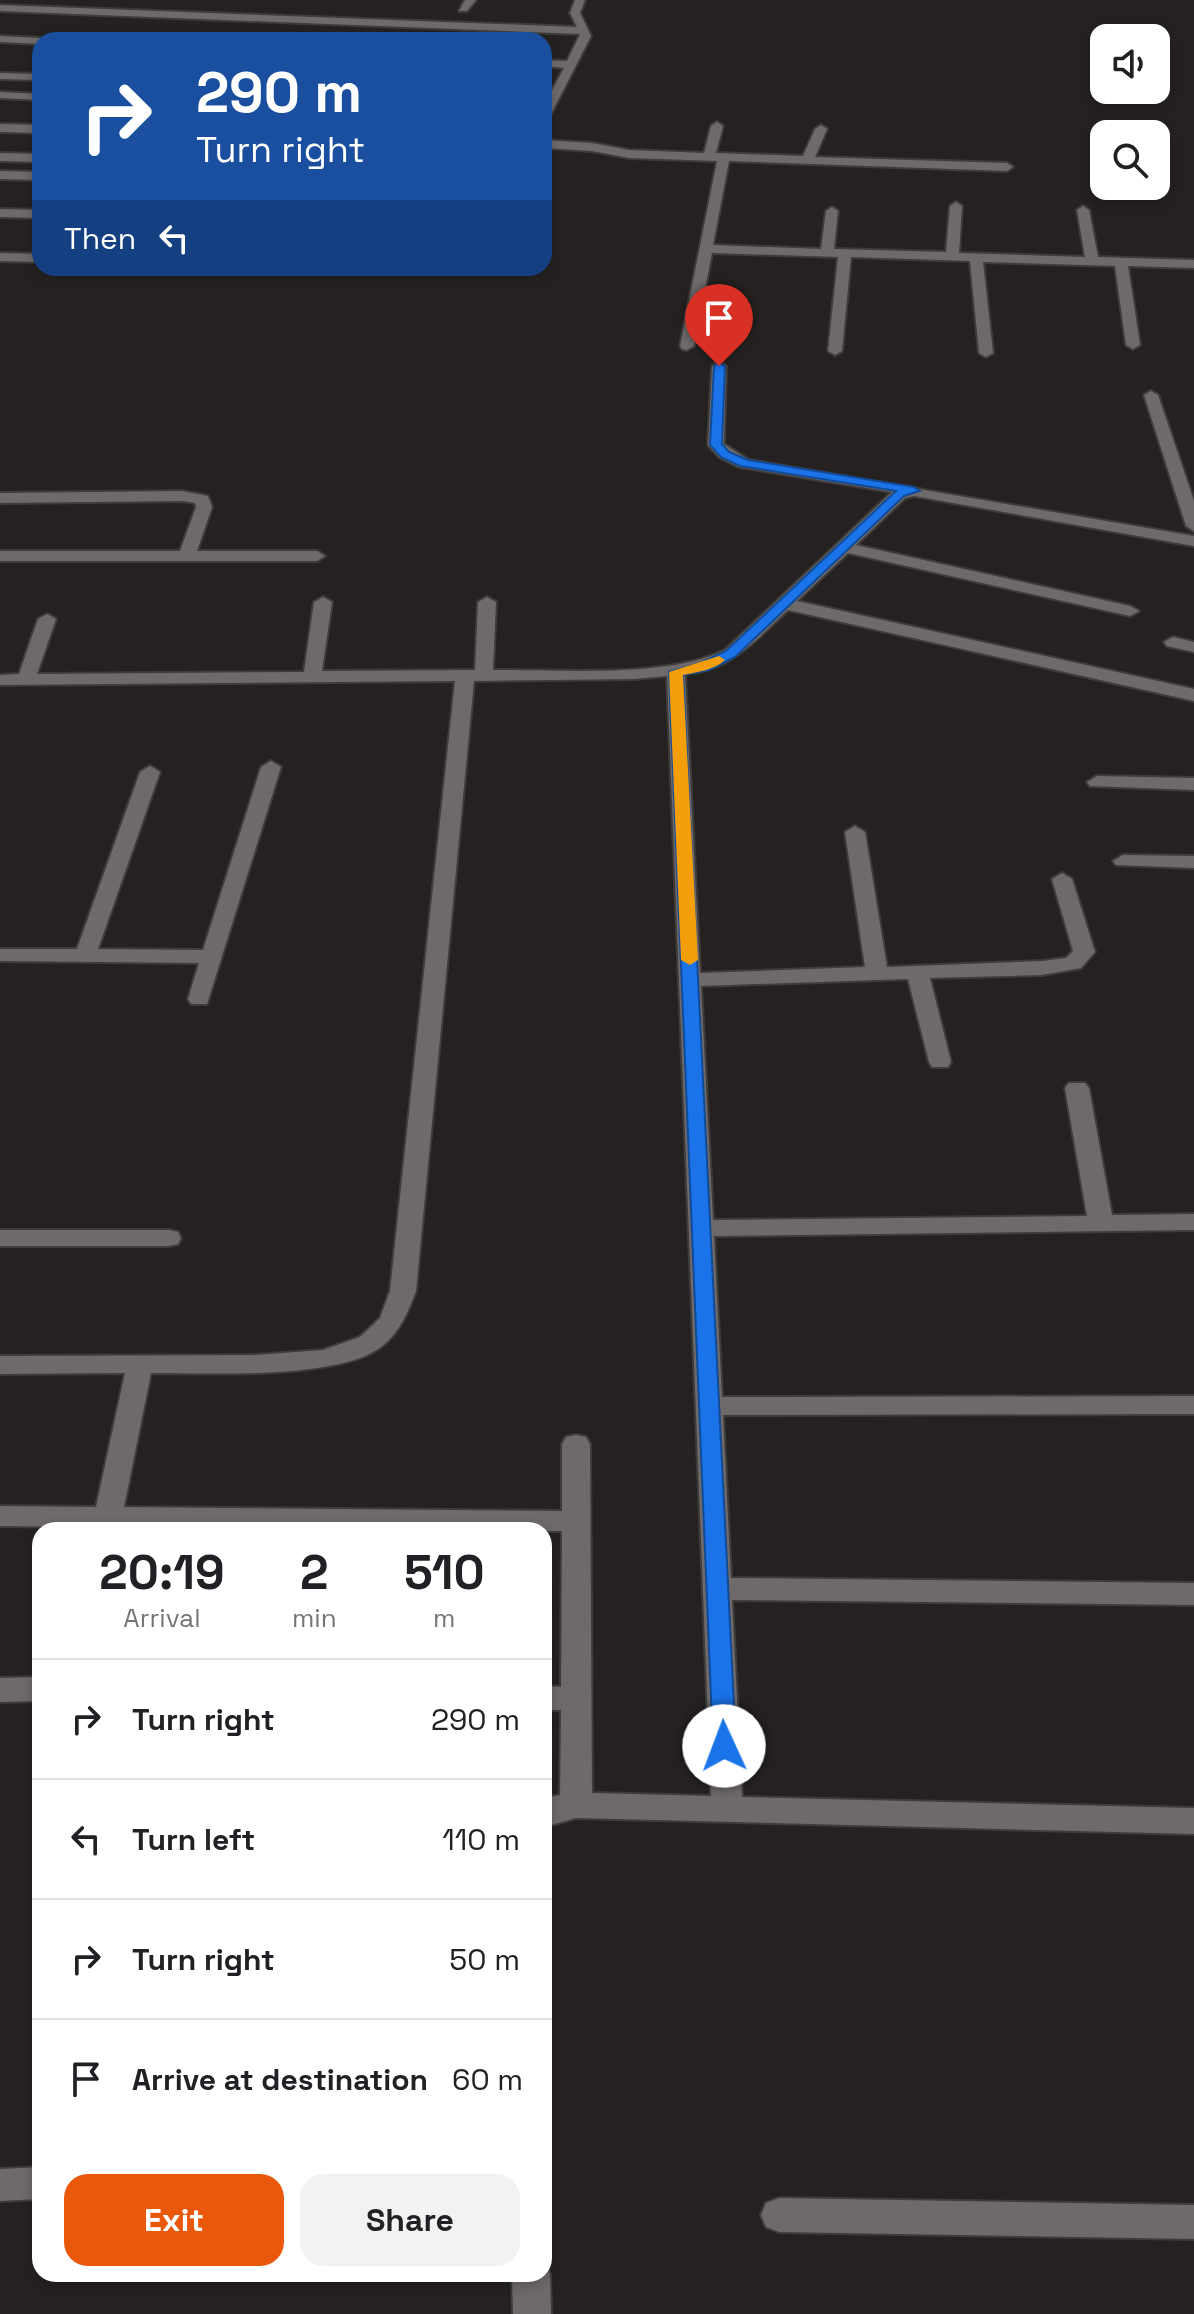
<!DOCTYPE html>
<html lang="en">
<head>
<meta charset="utf-8">
<style>
	body { margin:0; font-family:"Space Grotesk",sans-serif; background:#f2f2f2; color:#202124; height:100vh; display:flex; flex-direction:column; font-size:30px; white-space:nowrap }
	* { box-sizing:border-box; margin:0 }
	p { font-size:26px; color:#757577 }
	.icon { flex:none; width:44px; height:44px; fill:none; stroke:currentColor; stroke-width:2; stroke-linecap:round; stroke-linejoin:round }
	.map { position:relative; flex:1; overflow:hidden }
	.side { position:absolute; left:32px; top:1522px; width:520px; height:760px; display:flex; flex-direction:column; background:#fff; border-radius:24px; box-shadow:0 4px 12px #0003 }
	.side>* { flex:none }
	.hud { position:absolute; left:32px; top:32px; width:520px; height:244px; border-radius:24px; box-shadow:0 4px 12px #0003; background:#1a4fa0; color:#fff; overflow:hidden }
	.fabs { position:absolute; left:1090px; top:24px; display:grid; gap:16px }
	.fabs a { display:grid; place-items:center; width:80px; height:80px; border-radius:16px; background:#fff; box-shadow:0 4px 12px #0003; font-size:40px }
	.pin { position:absolute; display:grid; place-items:center; width:68px; height:68px; color:#fff; margin:-82px -34px; border-radius:50% 50% 50% 0; rotate:-45deg; box-shadow:0 0 8px #0007 }
	.pin .icon { rotate:45deg }
	.me { position:absolute; width:88px; margin:-44px; rotate:358deg; stroke-linejoin:round; filter:drop-shadow(0 0 6px #0008) }
	.turn { display:flex; align-items:center; gap:28px; height:168px; padding:0 32px; font-size:36px }
	.turn .icon { width:104px; height:104px; stroke-width:2.5 }
	.turn b { display:block; font-size:56px; line-height:68px }
	.then { display:flex; align-items:center; height:76px; padding:0 32px; background:#0003; gap:16px; font-size:30px }
	.eta { display:flex; justify-content:space-evenly; align-items:center; height:136px; text-align:center }
	.eta b { font-size:48px; font-weight:700; line-height:56px }
	.cta { display:flex; gap:16px; margin-top:auto; padding:16px 32px }
	.cta a { flex:1; height:92px; border-radius:24px; background:#ea580c; color:#fff; font-size:32px; font-weight:700; line-height:92px; text-align:center }
	.cta a+a { background:#f2f2f2; color:#202124 }
	ul { padding:0; list-style:none }
	li { display:flex; align-items:center; gap:24px; height:120px; padding:0 32px; border-top:2px solid #e0e0e0 }
	li div { flex:1 }
	li b { display:block; font-size:30px }
	li em { font-style:normal }
	.map>svg:first-child { display:block }
	.lines { fill:none; stroke-linecap:round; stroke-linejoin:round }
	.minor-casing { stroke:#3e3b3b; stroke-width:4 }
	.minor { fill:#6f6a6a; fill-rule:evenodd }
	.route { fill:#1a73e8; stroke:#114b97; stroke-width:2 }
	.slow { fill:#f59e0b }
</style>
</head>
<body>
<div class="map">
<svg width="1194" height="2314" viewBox="0 0 1194 2314">
	<rect width="100%" height="100%" fill="#252121"/>
	<g class="lines">
		<!-- minor casing -->
		<g class="minor-casing">
			<g id="minor">
				<polygon points="465,0 476,0 467,11 459,11"/>
				<polygon points="575,0 585,0 580,13 591,36 550,116 544,119 544,105 564,68 544,66 544,60 567,61 580,34 0,11 0,5 577,27 570,13"/>
				<polygon points="0,36 40,38 45,40 40,40 40,44 0,42"/>
				<polygon points="0,73 40,74 40,80 0,79"/>
				<polygon points="0,92 40,94 40,100 0,98"/>
				<polygon points="717,122 723,126 716,153 803,156 815,129 821,125 827,129 815,157 1007,163 1013,167 1007,171 729,161 713,245 821,249 826,211 832,207 838,211 834,249 946,252 950,206 956,202 962,206 959,253 1085,257 1077,210 1083,206 1089,210 1098,257 1194,260 1194,268 1128,266 1140,345 1133,349 1126,345 1115,266 983,262 993,353 986,357 979,353 970,261 851,257 842,351 835,355 828,351 838,257 712,253 694,346 687,350 682,349 680,346 717,161 629,158 592,151 544,148 544,140 592,143 629,150 704,153 711,126"/>
				<polygon points="0,124 40,125 40,133 0,132"/>
				<polygon points="0,153 40,154 40,162 0,161"/>
				<polygon points="0,171 40,172 40,180 0,179"/>
				<polygon points="0,209 40,210 40,218 0,217"/>
				<polygon points="0,253 40,254 40,262 0,261"/>
				<path d="M719,362L726,366L724,444L749,460L1194,536V546L914,496L905,498L856,545L1130,606L1139,611L1130,616L848,553L797,601L1194,689V701L788,610C756,640 731,670 685,674L700,973L865,967L845,832L855,826L865,832L887,967L1042,961L1066,958L1073,951L1052,879L1062,873L1072,879L1095,952L1081,968L1042,975L930,978L951,1062L948,1067H932L929,1062L908,979L701,986L713,1220L1087,1216L1065,1088L1069,1083H1085L1089,1088L1112,1215L1194,1214V1230L714,1236L722,1397L1194,1396V1414L723,1415L731,1578L1194,1583V1605L732,1600L742,1797L1194,1808V1834L576,1818L544,1827V1798L560,1795L561,1710H544V1686L561,1687L562,1531L120,1527L119,1530H91V1527L0,1526V1506L96,1507L125,1373L0,1374V1356L255,1355L323,1350L360,1337L380,1318L390,1291L455,681L0,685V675L19,674L38,619L47,614L56,619L37,674L304,672L314,602L323,597L332,602L322,671L475,670L478,602L487,597L496,602L493,670C561,669 664,679 725,650L892,492L739,467L719,457L708,445L712,366ZM667,676L711,1796L592,1793L590,1444L586,1437L576,1435L566,1437L562,1444V1511L124,1507L151,1373C206,1373 338,1380 381,1347C400,1332 407,1314 416,1291L474,681L635,679Z"/>
				<polygon points="1151,391 1158,395 1194,501 1194,531 1186,526 1144,395"/>
				<polygon points="182,491 208,496 212,507 197,551 317,551 325,556 317,561 0,561 0,551 180,551 196,507 195,503 182,501 0,503 0,493"/>
				<polygon points="1173,637 1194,642 1194,652 1167,646 1164,642"/>
				<polygon points="271,761 281,767 207,1004 191,1004 188,999 199,963 0,961 0,949 77,949 140,772 150,766 160,772 98,949 203,950 261,767"/>
				<polygon points="1097,776 1194,778 1194,790 1090,786 1087,782"/>
				<polygon points="1123,855 1194,856 1194,868 1116,865 1113,861"/>
				<polygon points="0,1230 169,1230 178,1232 181,1238 178,1244 169,1246 0,1246"/>
				<polygon points="40,1677 40,1701 0,1702 0,1678"/>
				<polygon points="40,2167 40,2199 0,2201 0,2169"/>
				<polygon points="779,2198 1194,2205 1194,2239 779,2232 766,2227 761,2215 766,2203"/>
				<polygon points="544,2262 550,2274 551,2314 513,2314 512,2274 544,2274"/>
			</g>
		</g>
		<!-- minor -->
		<use href="#minor" class="minor"/>
	</g>
	<!-- route -->
	<polygon class="route" points="719,363 725,366 722,444 729,452 748,460 914,487 920,491 904,496 735,657 709,670 683,675 736,1746 733,1752 724,1755 716,1752 713,1746 669,672 700,663 726,651 896,491 740,466 721,457 710,445 714,366"/>
	<!-- slow -->
	<path class="slow" d="M719,656L725,660C714,670 698,672 683,675L698,960L690,965L681,960L669,672Z"/>
</svg>
<div class="fabs">
<a><svg class="icon" aria-label="sound" viewBox="0 0 24 24"><path d="M4 9h4l5-4v14l-5-4H4zM17 9q2 3 0 6"/></svg></a>
<a><svg class="icon" aria-label="search" viewBox="0 0 24 24"><circle cx="10" cy="10" r="6"/><path d="M15 15l6 6"/></svg></a>
</div>
<div class="pin" style="left:719px;top:366px;background:#d93025"><svg class="icon" aria-label="arrive" viewBox="0 0 24 24"><path d="M6 21V4h12l-3 4 3 4H6"/></svg></div>
<svg class="me" style="left:724px;top:1746px" viewBox="-20 -20 40 40"><circle r="19" fill="#fff"/><path d="M0-13L10 11 0 6-10 11z" fill="#1a73e8"/></svg>
<div class="hud">
<div class="turn"><svg class="icon" aria-label="right" viewBox="0 0 24 24"><path d="M7 20v-9h11M14 6l5 5-5 5"/></svg><div><b>290 m</b>Turn right</div></div>
<div class="then">Then<svg class="icon" aria-label="left" viewBox="0 0 24 24"><path d="M17 20v-9H6M10 6l-5 5 5 5"/></svg></div>
</div>
<section class="side">
<div class="eta">
<div><b>20:19</b><p>Arrival</p></div>
<div><b>2</b><p>min</p></div>
<div><b>510</b><p>m</p></div>
</div>
<ul>
<li><svg class="icon" aria-label="right" viewBox="0 0 24 24"><path d="M7 20v-9h11M14 6l5 5-5 5"/></svg><div><b>Turn right</b></div><em>290 m</em></li>
<li><svg class="icon" aria-label="left" viewBox="0 0 24 24"><path d="M17 20v-9H6M10 6l-5 5 5 5"/></svg><div><b>Turn left</b></div><em>110 m</em></li>
<li><svg class="icon" aria-label="right" viewBox="0 0 24 24"><path d="M7 20v-9h11M14 6l5 5-5 5"/></svg><div><b>Turn right</b></div><em>50 m</em></li>
<li><svg class="icon" aria-label="arrive" viewBox="0 0 24 24"><path d="M6 21V4h12l-3 4 3 4H6"/></svg><div><b>Arrive at destination</b></div><em>60 m</em></li>
</ul>
<div class="cta"><a>Exit</a><a>Share</a></div>
</section>
</div>
</body>
</html>
